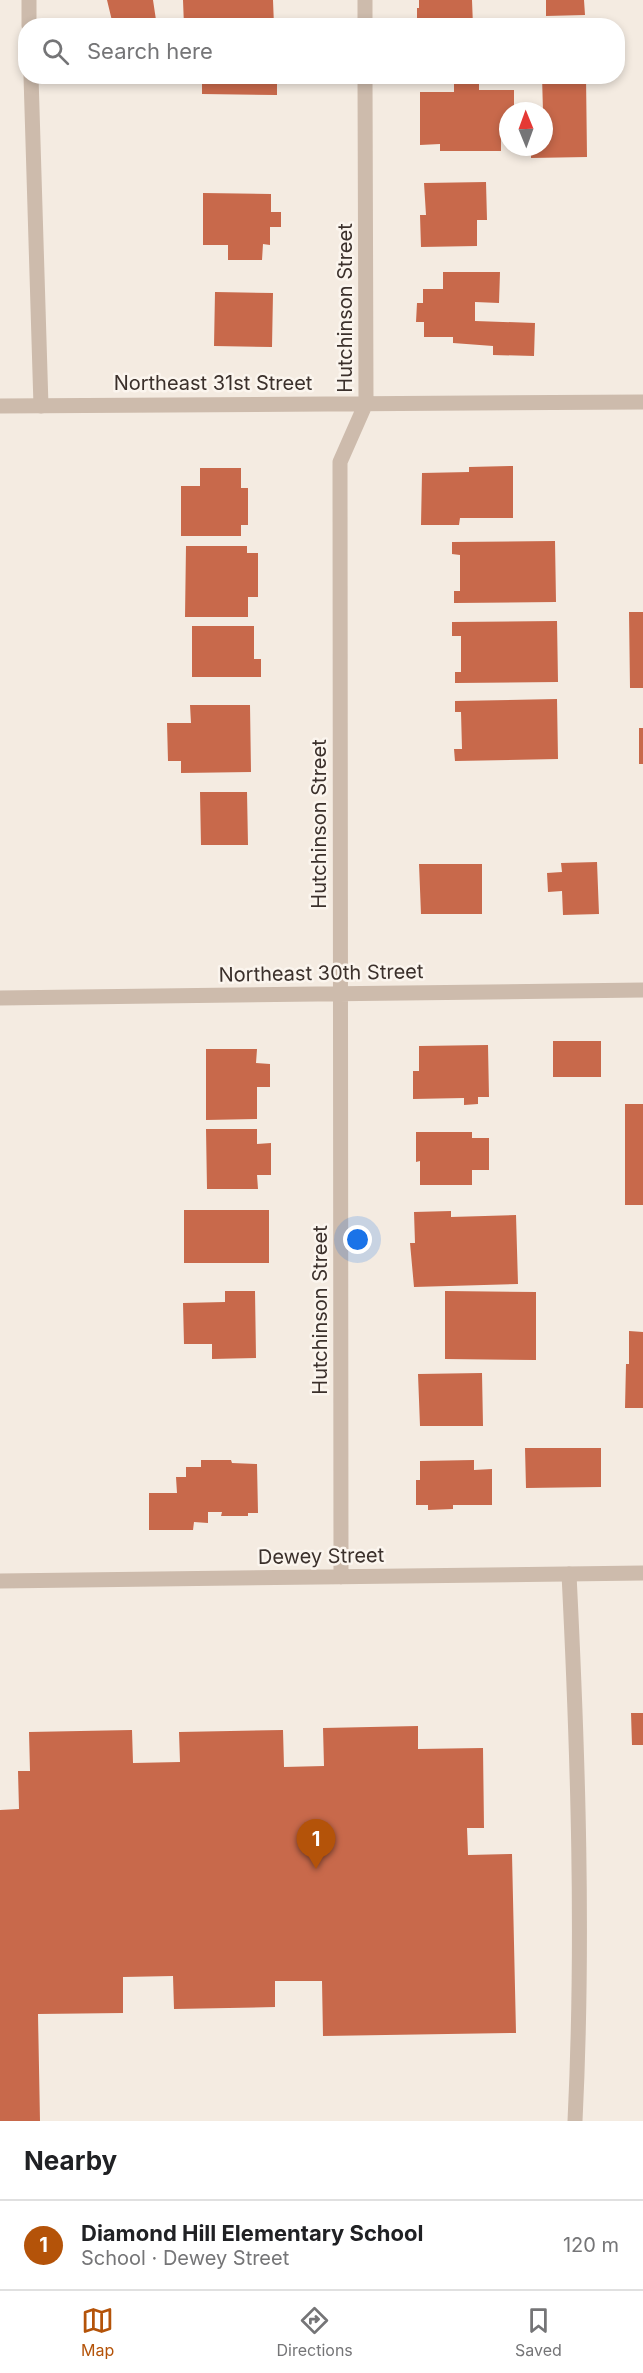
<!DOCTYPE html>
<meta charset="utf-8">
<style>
:root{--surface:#fff;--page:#f6f6f6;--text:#202124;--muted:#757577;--line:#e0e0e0;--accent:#b45309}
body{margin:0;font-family:Inter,sans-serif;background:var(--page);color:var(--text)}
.compass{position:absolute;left:499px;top:102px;width:54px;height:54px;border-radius:50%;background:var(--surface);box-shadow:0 3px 9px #0003;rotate:359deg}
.you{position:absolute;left:358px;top:1240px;width:21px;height:21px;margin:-15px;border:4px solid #fff;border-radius:50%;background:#1a73e8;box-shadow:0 0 0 9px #1a73e833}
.badge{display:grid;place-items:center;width:39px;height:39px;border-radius:50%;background:var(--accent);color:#fff;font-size:20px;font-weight:700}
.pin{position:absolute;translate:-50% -50px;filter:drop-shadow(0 2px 3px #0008)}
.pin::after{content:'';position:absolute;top:32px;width:21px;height:18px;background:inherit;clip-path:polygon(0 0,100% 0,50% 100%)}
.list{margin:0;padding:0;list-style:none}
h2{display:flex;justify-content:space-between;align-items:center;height:78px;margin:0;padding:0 24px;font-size:26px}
h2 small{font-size:20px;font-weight:400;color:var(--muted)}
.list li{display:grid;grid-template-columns:39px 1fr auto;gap:18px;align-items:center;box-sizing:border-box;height:90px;padding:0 24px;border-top:2px solid var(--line)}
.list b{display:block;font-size:22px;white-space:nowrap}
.list p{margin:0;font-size:20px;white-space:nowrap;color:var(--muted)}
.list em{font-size:20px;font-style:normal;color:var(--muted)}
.icon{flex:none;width:33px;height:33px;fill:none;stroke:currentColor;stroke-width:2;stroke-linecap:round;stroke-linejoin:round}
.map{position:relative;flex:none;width:643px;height:2121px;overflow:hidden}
.search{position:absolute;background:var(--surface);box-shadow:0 3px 9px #0003;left:18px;right:18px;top:18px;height:66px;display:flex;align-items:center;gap:15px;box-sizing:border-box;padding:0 21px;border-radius:24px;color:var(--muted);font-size:22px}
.sheet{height:168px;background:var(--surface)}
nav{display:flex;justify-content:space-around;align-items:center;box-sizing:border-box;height:84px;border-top:2px solid var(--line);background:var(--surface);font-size:16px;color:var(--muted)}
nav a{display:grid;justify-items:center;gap:3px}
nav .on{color:var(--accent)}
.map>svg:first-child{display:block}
</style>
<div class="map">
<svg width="643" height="2121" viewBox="0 0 643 2121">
<rect width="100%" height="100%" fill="#f4ebe1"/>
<path fill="#c8694b" d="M107 0H153L156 20 113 25Z
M183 0H273L274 26H184Z
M419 0H472L473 26H417V8H419Z
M546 0H584L585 15 546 16Z
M202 76H277V95L202 94Z
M542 76H586L587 157 531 158V147H544Z
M454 77H479V90H514V111H508V123H501V151H440V144L420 145V92H454Z
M486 182 487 220H477V246L421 247 420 215H426L424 183Z
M203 193 271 194V212H281V227H270V245L263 244 262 260H228V245H203Z
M443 272H500L499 303 475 302V321L535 323 534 356 493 355V346L453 343V337H424V322H416L417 303H423V289H443Z
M215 292 273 293 272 347 214 346Z
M513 466V518H460L459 525H421L422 473 469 472V467Z
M200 468H241V488H248V525H241V536H181V486H200Z
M555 541 556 602 454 603V591H460V555L452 554V542Z
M186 546H247V553H258V597H248V617H185Z
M629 612H643V688H630Z
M557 621 558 682 455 683V672H461V636H452V622Z
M192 626H254V659H261V677H192Z
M557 699 558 759 455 761 454 749H462L461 712H455V701Z
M190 705H250L251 772 181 773V761H168L167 723H191Z
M639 728H643V764H639Z
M200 792H247L248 845H201Z
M597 862 599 914 563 915 562 891 548 892 547 873 562 872 561 863Z
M419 864H482V914H421Z
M553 1041H601V1077H553Z
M488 1045 489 1097H478V1104L464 1105V1098L413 1099V1071H419V1046Z
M206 1049H257L256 1063 270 1064V1087H257V1119L206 1120Z
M625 1104H643V1205H625Z
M206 1129H257V1144L271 1143V1175H257L258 1189H207Z
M416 1132H472V1138H489V1170H472V1185H420V1161L416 1162Z
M184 1210H269V1263H184Z
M451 1211V1217L516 1215 518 1284 414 1287 410 1243H415L414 1212Z
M225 1291H255L256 1358 212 1359V1344H184L183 1303 225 1302Z
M445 1291 536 1292V1360L445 1359Z
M629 1331 643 1332V1408H625L626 1364H629Z
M482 1373 483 1426H420L418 1374Z
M525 1448H601V1487L526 1488Z
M201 1460H231L232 1463 257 1464 258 1513H248V1516H221L222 1512H208V1523L194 1522 193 1530H149V1493H177L176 1477H186V1467H201Z
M474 1460V1470L492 1469V1505H453V1509L428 1510V1505H416V1480H420V1461Z
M631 1713H643V1745H632Z
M418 1726V1749L483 1748 484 1828H467L468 1855 512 1854 516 2033 323 2036 322 1981H275V2007L174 2009 173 1976 123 1977V2013L38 2014 40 2121H0V1810L19 1809 18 1771H30L29 1732 132 1730 133 1763 180 1762 179 1732 283 1730 284 1767 324 1766 323 1728Z"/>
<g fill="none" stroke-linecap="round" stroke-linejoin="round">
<path stroke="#cdbbac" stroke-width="15" d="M29 0V26
M31 76 41 406
M569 1574C578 1756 584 1939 575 2121"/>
<path stroke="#cdbbac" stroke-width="15" d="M365 0V26
M0 406 643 402
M0 998 643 990
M341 1577 340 462 366 403 365 76
M0 1581 643 1573"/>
</g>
<g text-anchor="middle" stroke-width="5" stroke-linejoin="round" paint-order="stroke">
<g font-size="20" fill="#3b302b" stroke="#fbf5ee">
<text transform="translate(345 308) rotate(-90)" y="7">Hutchinson Street</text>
<text x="213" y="390">Northeast 31st Street</text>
<text transform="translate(319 824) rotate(-90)" y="7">Hutchinson Street</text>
<text transform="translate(321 973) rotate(-1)" y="7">Northeast 30th Street</text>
<text transform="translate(320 1310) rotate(-90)" y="7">Hutchinson Street</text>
<text transform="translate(321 1556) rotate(-1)" y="7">Dewey Street</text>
</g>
</g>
</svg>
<svg class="compass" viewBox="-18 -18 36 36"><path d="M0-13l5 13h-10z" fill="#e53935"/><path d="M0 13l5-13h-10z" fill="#757577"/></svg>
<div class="you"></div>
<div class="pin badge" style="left:316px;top:1869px">1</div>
<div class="search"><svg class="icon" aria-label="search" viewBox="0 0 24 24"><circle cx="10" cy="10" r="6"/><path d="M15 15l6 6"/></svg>Search here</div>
</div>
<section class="sheet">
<h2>Nearby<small></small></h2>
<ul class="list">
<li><span class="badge">1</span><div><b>Diamond Hill Elementary School</b><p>School · Dewey Street</p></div><em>120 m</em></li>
</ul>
</section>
<nav>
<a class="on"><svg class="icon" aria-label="map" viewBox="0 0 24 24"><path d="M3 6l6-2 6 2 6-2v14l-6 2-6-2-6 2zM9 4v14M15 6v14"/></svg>Map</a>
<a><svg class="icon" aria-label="directions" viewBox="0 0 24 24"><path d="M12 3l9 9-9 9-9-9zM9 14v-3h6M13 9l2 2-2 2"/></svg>Directions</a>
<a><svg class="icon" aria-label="saved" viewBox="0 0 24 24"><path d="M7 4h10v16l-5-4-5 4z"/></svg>Saved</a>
</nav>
